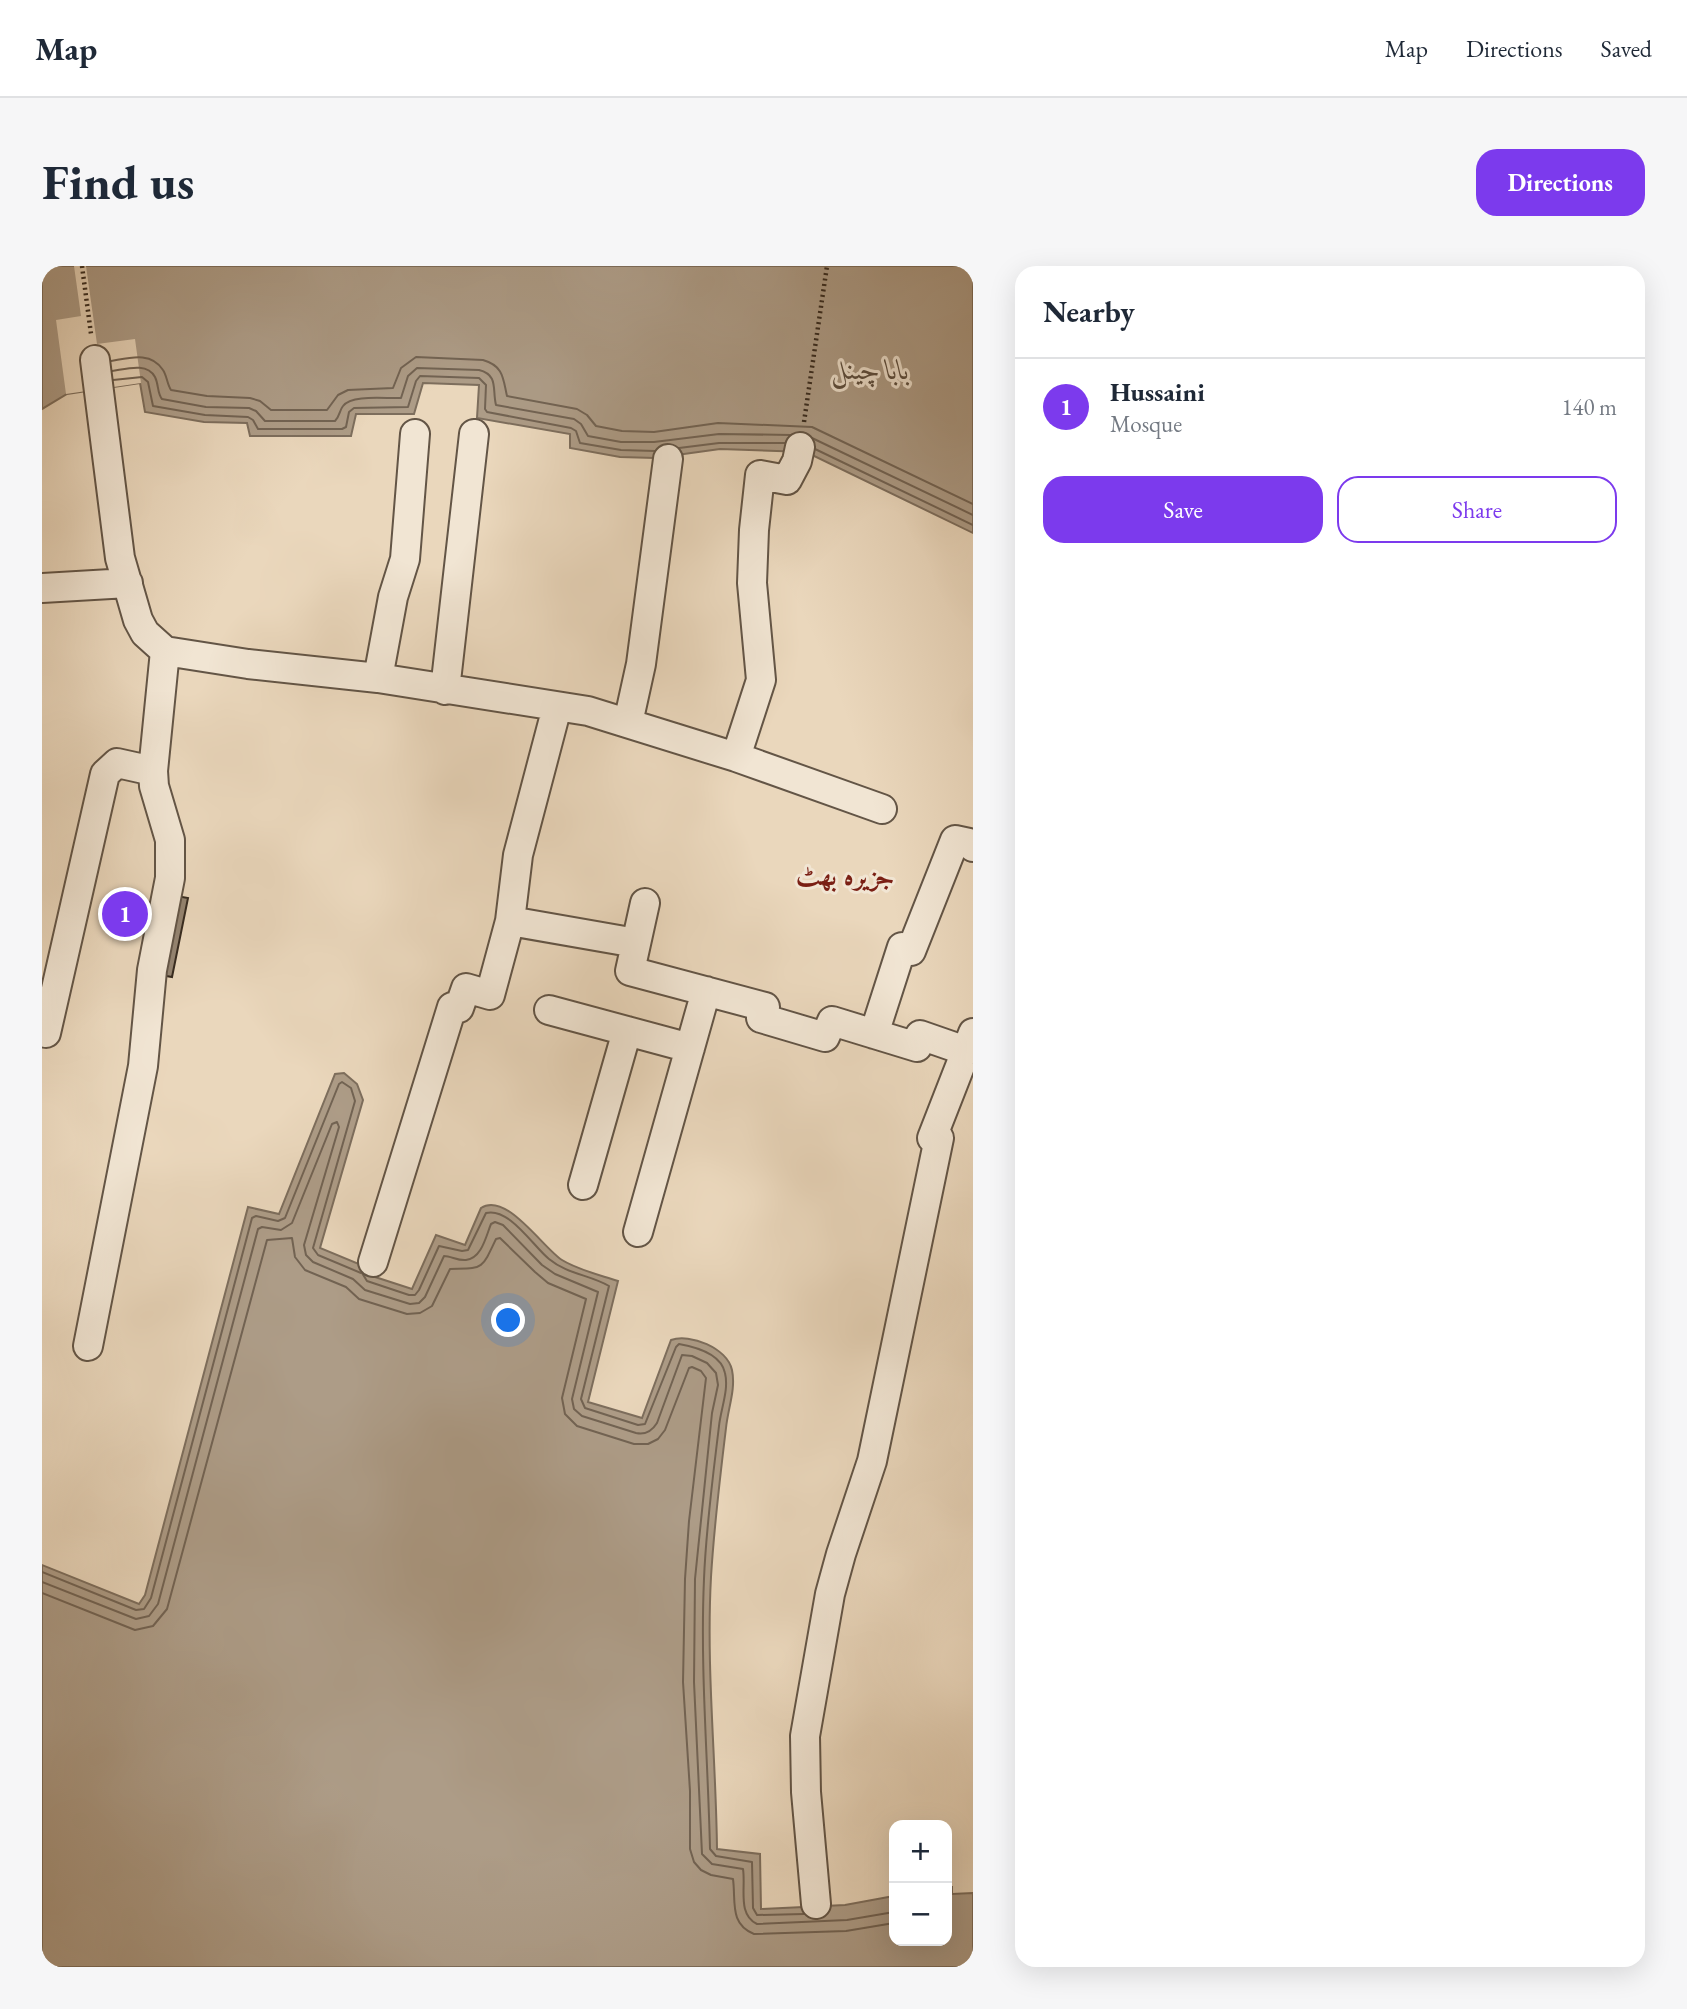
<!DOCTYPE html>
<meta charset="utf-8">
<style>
:root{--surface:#fff;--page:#f6f6f7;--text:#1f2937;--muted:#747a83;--line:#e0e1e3;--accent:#7c3aed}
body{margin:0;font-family:"EB Garamond",Amiri,serif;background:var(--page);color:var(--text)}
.controls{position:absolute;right:21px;bottom:21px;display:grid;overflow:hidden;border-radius:14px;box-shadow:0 7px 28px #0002}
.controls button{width:63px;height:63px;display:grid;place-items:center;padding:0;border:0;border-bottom:2px solid var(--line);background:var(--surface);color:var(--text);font:35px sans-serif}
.you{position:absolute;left:467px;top:1055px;width:24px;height:24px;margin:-18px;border:5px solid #fff;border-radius:50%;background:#1a73e8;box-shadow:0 0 0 10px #1a73e833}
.badge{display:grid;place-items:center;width:46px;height:46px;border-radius:50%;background:var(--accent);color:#fff;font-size:23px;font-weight:700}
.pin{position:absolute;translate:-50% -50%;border:4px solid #fff;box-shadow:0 2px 7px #0006}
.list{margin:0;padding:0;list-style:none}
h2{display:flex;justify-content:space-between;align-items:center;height:91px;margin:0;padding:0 28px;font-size:30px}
h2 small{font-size:23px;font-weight:400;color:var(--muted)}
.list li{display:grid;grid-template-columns:46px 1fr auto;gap:21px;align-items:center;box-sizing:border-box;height:98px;padding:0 28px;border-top:2px solid var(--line)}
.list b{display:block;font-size:26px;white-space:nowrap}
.list p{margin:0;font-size:23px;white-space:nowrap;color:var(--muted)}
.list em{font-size:23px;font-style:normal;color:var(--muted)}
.actions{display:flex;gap:14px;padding:21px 28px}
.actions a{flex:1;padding:16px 0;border:2px solid var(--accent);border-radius:21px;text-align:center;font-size:24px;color:var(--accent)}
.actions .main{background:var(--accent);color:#fff}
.map{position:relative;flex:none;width:931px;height:1701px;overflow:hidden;border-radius:21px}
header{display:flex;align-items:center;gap:42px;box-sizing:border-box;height:98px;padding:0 35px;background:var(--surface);border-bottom:2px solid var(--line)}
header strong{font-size:33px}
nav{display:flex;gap:38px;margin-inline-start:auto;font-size:24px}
.intro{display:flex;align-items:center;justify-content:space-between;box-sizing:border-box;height:168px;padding:0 42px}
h1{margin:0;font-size:49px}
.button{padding:18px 32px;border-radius:21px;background:var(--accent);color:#fff;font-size:24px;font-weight:700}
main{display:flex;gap:42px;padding:0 42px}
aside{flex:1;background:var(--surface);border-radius:21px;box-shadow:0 7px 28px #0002}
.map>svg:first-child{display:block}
</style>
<header>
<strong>Map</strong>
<nav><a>Map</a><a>Directions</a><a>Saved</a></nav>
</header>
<div class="intro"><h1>Find us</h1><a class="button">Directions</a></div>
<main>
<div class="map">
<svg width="931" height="1701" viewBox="0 0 931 1701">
<rect width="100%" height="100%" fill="#ead7bc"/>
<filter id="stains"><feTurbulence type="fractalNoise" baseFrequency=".00286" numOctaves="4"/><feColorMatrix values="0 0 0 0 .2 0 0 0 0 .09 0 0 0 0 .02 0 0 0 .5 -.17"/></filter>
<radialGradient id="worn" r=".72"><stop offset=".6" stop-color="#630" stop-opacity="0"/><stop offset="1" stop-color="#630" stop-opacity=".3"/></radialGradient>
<path fill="#ad9c87" stroke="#7d6e5d" stroke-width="2" d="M0 0H931V267L764 186 678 183 613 192 578 191 528 182V168L435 152 437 119 381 117 372 148H314L309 170H208L205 157 162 156 103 146 98 117 25 128 0 143Z
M302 807 315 818 321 834 278 982 329 1003 327 1009 370 1023 394 969 423 979 439 942C464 925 501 982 520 994 536 1004 558 1009 576 1015L546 1136 600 1152 629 1074C648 1067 685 1082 690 1104 694 1123 686 1142 684 1162 678 1211 672 1261 669 1311 664 1402 674 1492 675 1583L718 1588 719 1643 803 1639 852 1630V1675H905V1621H910V1628L931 1627V1701H0V1299L97 1338 103 1329 206 941 237 948 293 808Z"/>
<path fill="#ead7bc" d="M32 0H44L55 78 93 73 99 117 24 128 14 54 39 50Z"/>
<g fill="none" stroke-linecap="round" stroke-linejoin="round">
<path stroke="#726353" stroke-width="2" d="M69 95C87 92 109 85 121 104 125 110 125 118 129 124L165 130 208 132 218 135 229 144H285L296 129 306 124 351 122 359 102 374 91 441 94C462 100 461 113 465 130L535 143 545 149 554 160 580 165 612 166 676 157 770 161 931 238
M70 105C84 103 105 96 113 111 117 119 115 127 120 133L164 141 207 142 214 145 223 155H293C298 150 297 145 301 140 310 128 345 133 359 132L366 110 375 102 437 104C457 109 450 124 454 139L532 153 539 158 546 170 579 176H612L677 168 749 169
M71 114 100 111 106 116 111 140 163 149 206 151 211 154 216 163H300L304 161 307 146 312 142 366 141 374 115 378 110 437 112 444 119 443 143 445 146 529 162 534 165 538 177 579 184 613 185
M770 172 931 249
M637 182 677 177H743
M773 183 931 259
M320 1007 325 1015 367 1029H373L377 1024 397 980 420 985 426 984 444 947C467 941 491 980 507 993 525 1008 548 1009 567 1020L539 1133 543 1142 596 1159 603 1158 634 1081 637 1078C654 1081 679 1088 683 1107 687 1124 679 1142 677 1160 671 1210 664 1261 662 1313 658 1403 666 1493 668 1583L674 1590 710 1596 711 1642 715 1649 762 1648
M0 1306 94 1344 102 1343 109 1332 210 952 214 950 236 955 243 952 297 818 300 816 309 822 313 835 271 982 276 989 319 1007
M0 1316 94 1353 107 1350 116 1338 216 963 220 961 239 964 250 957 290 858 295 856 297 861 262 979 264 989 271 996 311 1013 323 1024 368 1038 377 1037 383 1031 402 990C409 990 416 995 424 994 440 992 444 970 449 958L453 956 461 959 500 999 513 1008 556 1026 530 1133 532 1143 540 1150 594 1167C603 1169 610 1165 615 1157L640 1089 650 1090 665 1097 674 1107 676 1119 670 1147 653 1313 652 1416 660 1588 670 1598 701 1603C704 1622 695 1648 715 1658L805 1654 852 1646
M0 1327 93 1364 111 1360 125 1343 225 974 250 972 253 991 263 1004 304 1021 317 1033 365 1048 378 1047 390 1040 408 1003C441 1002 439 1005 454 973L458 972 493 1006 506 1017 544 1033 520 1132 523 1148 535 1160 592 1178H606L616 1173 623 1164 647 1102 650 1101 659 1105 664 1112 647 1255 643 1313 641 1416 648 1525V1583L652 1596 659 1604 669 1609 691 1613C694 1635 687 1658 712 1668L804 1665 852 1657"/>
</g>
<path fill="#948471" stroke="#362a1f" stroke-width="2" d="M129 629 146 632 130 711 113 708Z"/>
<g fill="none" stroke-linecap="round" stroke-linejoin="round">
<g stroke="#635546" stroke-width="32">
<path id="street" d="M53 94 78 292 96 354 103 367 123 385 206 398 336 412 546 445 694 491 840 543
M0 322 86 317
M336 412 351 331 363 293 373 168
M403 424 432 168
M586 457 599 398 626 193
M694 491 719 414 710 317 712 264 718 209 745 214 755 195 758 181
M603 637 588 705 723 741 719 752 783 771 790 755 875 781 878 769 924 785
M468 655 594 677
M507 744 648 782
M4 767 63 508 75 497 111 505
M832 768 860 681 869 685 913 574 927 577 931 581
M541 919 585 765
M596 966 664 725
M331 996 410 741 417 742 424 722 448 729 468 655 476 589 515 441
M46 1080 101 800 110 704 128 612V574L112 520 111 505 123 385
M774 1638 764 1526 763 1470 788 1328 799 1288 830 1195 897 872H890L931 767"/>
</g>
<path stroke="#362a1f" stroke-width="4.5" stroke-dasharray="2 3.5" stroke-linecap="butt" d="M40 0 49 68
M762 156 785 0"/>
<use href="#street" stroke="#f1e5d3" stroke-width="28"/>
</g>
<g text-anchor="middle" stroke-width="6" stroke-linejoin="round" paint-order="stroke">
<g font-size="28" font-style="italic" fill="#5a4c3e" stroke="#f1e5d3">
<text x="828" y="113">بابا چینل</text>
</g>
<g font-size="28" font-weight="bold" fill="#7a1f14" stroke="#f1e5d3">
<text x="803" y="619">جزیرہ بھٹ</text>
</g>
</g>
<rect width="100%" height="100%" filter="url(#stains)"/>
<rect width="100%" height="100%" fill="url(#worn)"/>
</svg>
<div class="controls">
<button>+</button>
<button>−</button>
</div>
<div class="you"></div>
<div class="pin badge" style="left:83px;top:648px">1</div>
</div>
<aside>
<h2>Nearby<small></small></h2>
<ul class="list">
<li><span class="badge">1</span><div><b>Hussaini</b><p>Mosque</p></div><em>140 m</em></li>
</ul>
<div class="actions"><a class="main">Save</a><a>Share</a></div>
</aside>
</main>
